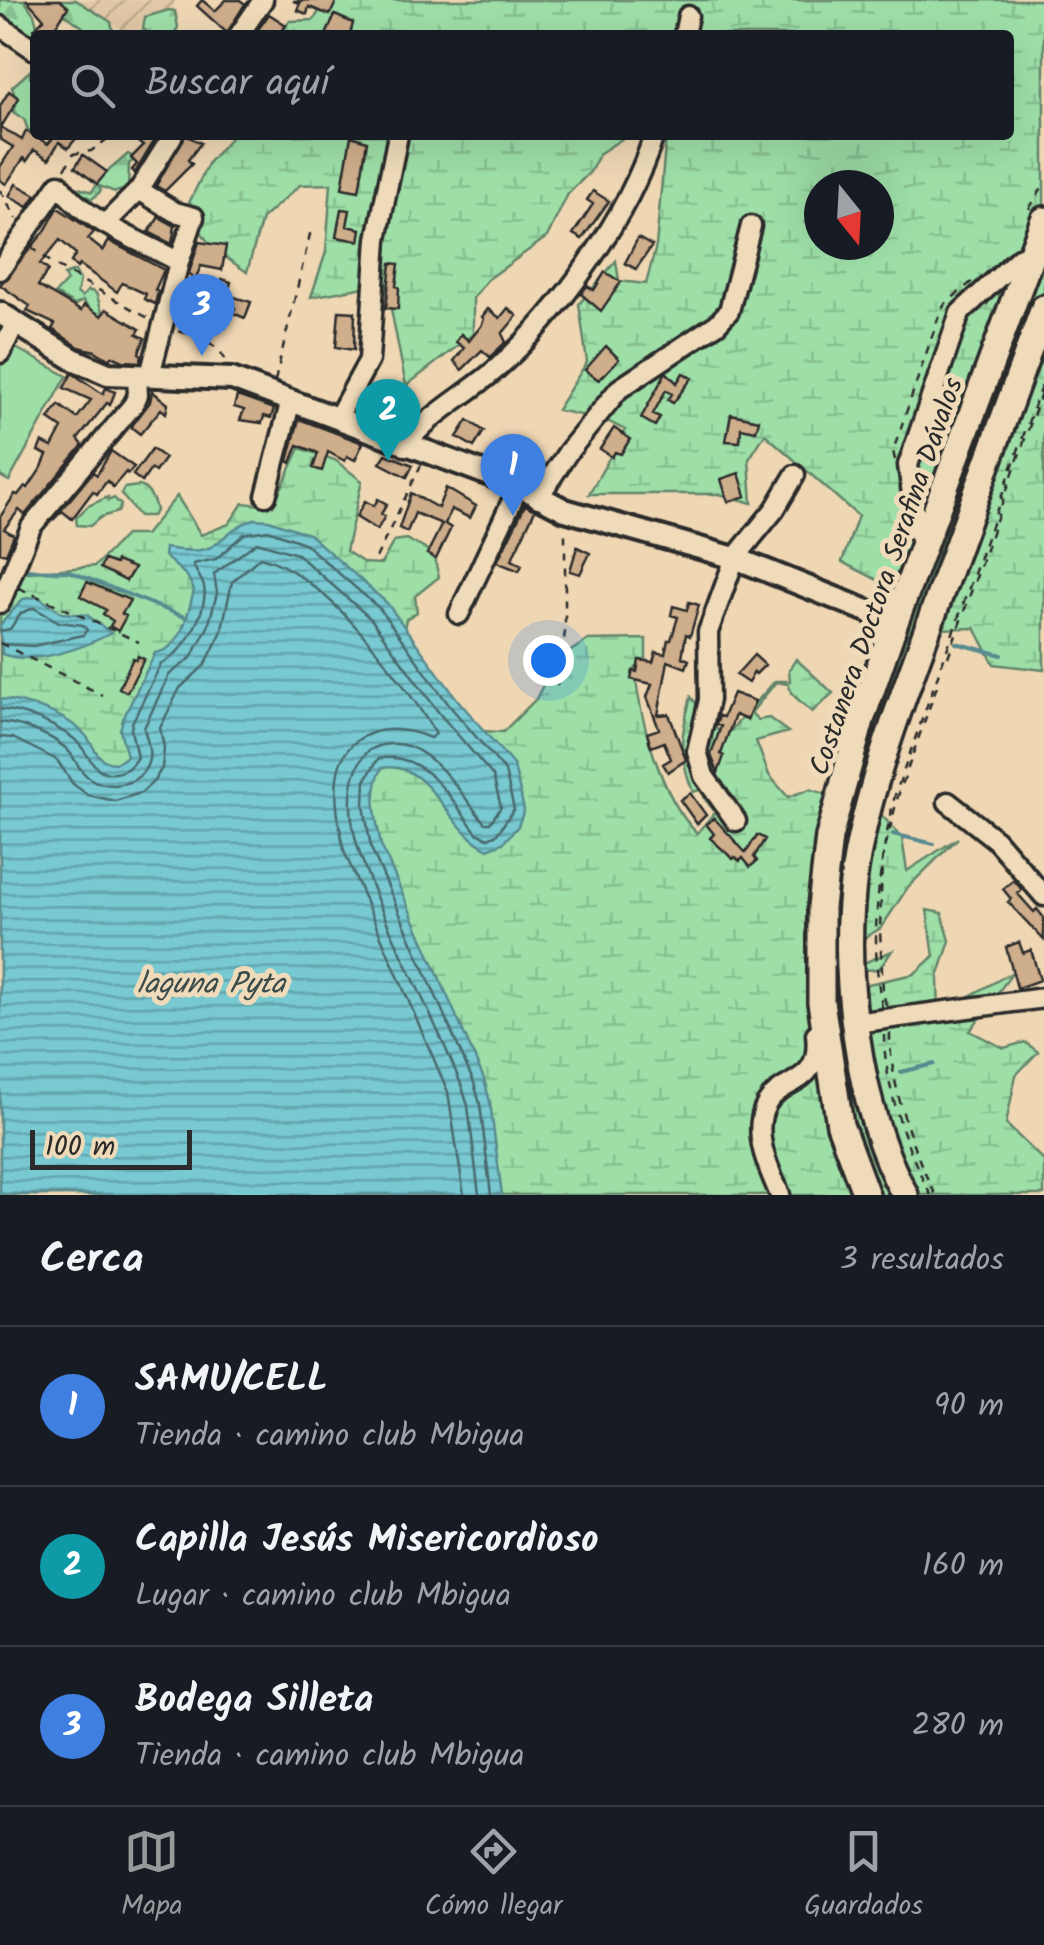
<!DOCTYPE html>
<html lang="es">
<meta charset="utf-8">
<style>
:root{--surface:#171b24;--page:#242831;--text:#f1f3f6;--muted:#9ea1a6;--line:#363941;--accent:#98999b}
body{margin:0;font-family:Kalam,sans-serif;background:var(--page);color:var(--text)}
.compass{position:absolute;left:804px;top:170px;width:90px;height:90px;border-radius:50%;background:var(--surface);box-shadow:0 10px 40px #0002;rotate:162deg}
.scale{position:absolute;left:30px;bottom:25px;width:162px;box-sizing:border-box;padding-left:10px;border:5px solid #2b2b2b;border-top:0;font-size:28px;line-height:35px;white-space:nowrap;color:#2b2b2b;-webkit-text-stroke:8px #efdbb9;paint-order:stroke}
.you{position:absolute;left:548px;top:660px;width:35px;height:35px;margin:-25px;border:8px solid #fff;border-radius:50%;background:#1a73e8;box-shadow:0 0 0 15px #1a73e833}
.badge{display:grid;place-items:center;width:65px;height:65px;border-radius:50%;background:var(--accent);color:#fff;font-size:32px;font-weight:700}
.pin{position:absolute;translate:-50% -82px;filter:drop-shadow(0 2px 5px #0008)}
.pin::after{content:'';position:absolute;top:52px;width:35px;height:30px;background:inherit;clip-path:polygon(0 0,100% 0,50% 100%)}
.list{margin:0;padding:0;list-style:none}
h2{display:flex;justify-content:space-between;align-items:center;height:130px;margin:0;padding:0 40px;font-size:42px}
h2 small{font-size:32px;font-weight:400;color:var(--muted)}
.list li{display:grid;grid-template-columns:65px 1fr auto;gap:30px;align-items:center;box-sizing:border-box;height:160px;padding:0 40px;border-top:2px solid var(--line)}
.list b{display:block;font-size:38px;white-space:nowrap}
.list p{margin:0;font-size:32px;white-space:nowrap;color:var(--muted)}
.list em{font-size:32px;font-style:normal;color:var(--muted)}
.icon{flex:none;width:55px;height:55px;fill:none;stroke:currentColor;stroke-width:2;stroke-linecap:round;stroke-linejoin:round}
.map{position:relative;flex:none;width:1044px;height:1195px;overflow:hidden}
.search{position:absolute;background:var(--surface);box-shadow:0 10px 40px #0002;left:30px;right:30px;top:30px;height:110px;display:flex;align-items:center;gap:25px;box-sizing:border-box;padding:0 35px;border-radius:10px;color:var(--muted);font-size:38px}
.sheet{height:610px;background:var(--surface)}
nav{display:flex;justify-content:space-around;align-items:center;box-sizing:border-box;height:140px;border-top:2px solid var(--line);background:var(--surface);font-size:28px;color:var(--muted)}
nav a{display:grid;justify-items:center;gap:5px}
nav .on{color:var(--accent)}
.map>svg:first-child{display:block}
</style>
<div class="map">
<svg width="1044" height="1195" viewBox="0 0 1044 1195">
<defs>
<pattern id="industrial-furrows" width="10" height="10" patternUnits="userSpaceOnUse" patternTransform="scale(2.5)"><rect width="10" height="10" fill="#e1c8a6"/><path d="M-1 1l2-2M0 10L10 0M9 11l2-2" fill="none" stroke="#c1ac8f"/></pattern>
<pattern id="grass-tufts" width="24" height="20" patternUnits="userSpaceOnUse" patternTransform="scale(2.5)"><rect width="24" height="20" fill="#9edfa8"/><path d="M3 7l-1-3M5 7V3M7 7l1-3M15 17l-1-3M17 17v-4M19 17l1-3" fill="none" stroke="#88c091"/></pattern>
<pattern id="forest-firs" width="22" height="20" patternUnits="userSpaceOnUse" patternTransform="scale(2.5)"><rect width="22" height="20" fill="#9edfa8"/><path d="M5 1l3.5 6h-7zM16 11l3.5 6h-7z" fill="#88c091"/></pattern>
<pattern id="wetland-marsh" width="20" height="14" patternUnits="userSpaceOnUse" patternTransform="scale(2.5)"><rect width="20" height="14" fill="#9edfa8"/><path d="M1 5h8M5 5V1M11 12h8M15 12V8" fill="none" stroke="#88c091"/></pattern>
<pattern id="water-rules" width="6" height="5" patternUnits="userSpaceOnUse" patternTransform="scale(2.5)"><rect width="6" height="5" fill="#78c9d2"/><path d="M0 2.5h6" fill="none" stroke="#63a3ab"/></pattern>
</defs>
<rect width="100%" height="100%" fill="#efd7b4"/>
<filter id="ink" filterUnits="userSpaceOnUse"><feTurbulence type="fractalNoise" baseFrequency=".01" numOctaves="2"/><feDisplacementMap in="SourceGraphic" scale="20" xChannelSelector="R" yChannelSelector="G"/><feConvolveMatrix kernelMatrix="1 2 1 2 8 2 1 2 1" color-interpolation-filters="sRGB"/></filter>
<g filter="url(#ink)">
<path fill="url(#industrial-furrows)" d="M76 0H175L170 35H129Z"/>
<path fill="url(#grass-tufts)" stroke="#64856a" stroke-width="2.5" d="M904 631 909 643 827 957 848 796Z"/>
<path fill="url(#forest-firs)" stroke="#64856a" stroke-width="2.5" d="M0 0H24L34 14 39 33 29 34 12 20H0Z
M58 0H76L111 22 113 32 92 34 62 12Z
M169 10 175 11 178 27 174 35H153L143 29 145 17Z
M31 70 30 77 35 84V133L28 130 24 119 13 112 17 102 12 87Z
M128 154 135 158 129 164 128 189 115 192 99 186 101 191 92 199 78 191 79 188 92 192 99 179Z
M75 271 80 280 77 293 82 297 88 290 96 293 103 314 97 316 83 301 75 305 55 294 67 281 64 275Z
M139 486C149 488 155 502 156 511L152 516H139L121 494 124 488Z
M108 497V501L114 498 121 505 118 512 101 517 90 526 77 525 76 518 88 506Z"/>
<path fill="url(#wetland-marsh)" stroke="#64856a" stroke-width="2.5" fill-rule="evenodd" d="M325 0H1044V670L994 664 975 628 931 629 876 643 893 588 842 562 858 516 765 434 749 459 752 503 719 494H589L625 430 607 421 557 410 587 362 579 304 616 261 619 281 646 284 656 246 666 135H1009V35H280L289 21 314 20ZM819 185H879V245H819Z
M233 135H628L600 153 590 172 568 194 547 237 487 280 473 298V334L406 386 386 283 311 297 326 252 331 184 300 185 262 219 247 272 212 248 186 209 209 162Z
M300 448 335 460 362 481 346 551 364 563 381 564 394 541 406 539 433 553 439 577 415 596 417 612 406 619 403 634 477 731 503 732 536 699 555 661 588 640 646 639V659L635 669C639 718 661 798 697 833L715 812 704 798 713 786 693 792C678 753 680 737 691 697L724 738 775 681H790L789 670 796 659 833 693 812 712 793 695 788 684 776 682 751 713 758 720 769 718 788 732 756 741 769 775 788 797 810 789 878 811 902 838 907 871 958 838 908 887 881 928 852 945 857 966 892 951 879 969 850 971 859 986 914 974 934 956 927 910 942 913 950 941 938 977 939 1022 966 998 1013 972 970 1031 1004 1048 1025 1042 1038 1052 1016 1075 1006 1124 1044 1161V1195H0V585L19 573 95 566 125 535H145L177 496 201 535 229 524 243 503 273 506Z"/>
<path fill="#9edfa8" stroke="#64856a" stroke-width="2.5" d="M5 342 67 376 9 481 0 476V350Z"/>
<path fill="url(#water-rules)" stroke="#598a8f" stroke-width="2.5" d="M254 519 269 520 309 534 387 603 457 699 514 766 524 810 518 826 503 843 488 849C447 831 431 759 382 768 369 793 376 818 381 845L484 1079 490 1102 502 1195H0V699C27 701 68 715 86 736 93 744 96 757 106 761 114 765 120 762 127 756L120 730 123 719 155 653C182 649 188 614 194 590L187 576 164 556 165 548C228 558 208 537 254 519Z
M38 597 62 613 87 615 111 633C84 648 33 666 2 654L0 625 23 599Z"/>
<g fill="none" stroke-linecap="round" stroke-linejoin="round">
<path stroke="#4a6a6e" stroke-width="2.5" d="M0 631 10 629 21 613 34 608 59 622 83 625 87 630 83 635 33 646 0 644
M0 709C26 712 51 723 73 738 89 750 93 780 120 772 129 769 132 765 137 757L131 730 132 723 161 664C182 656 209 611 204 587 202 579 195 571 193 564L216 559 244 534 268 530 304 543 380 609 449 705 505 771 514 809 497 834 488 838 477 833C452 801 425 749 378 759L365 781 364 805 371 848 474 1083 480 1104 491 1195
M0 722C22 724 57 736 71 754 77 763 81 773 91 779 110 791 144 785 149 759 151 748 146 738 144 728L169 675 191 658 208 627 217 593 214 574 257 542 297 554 371 619 439 713 493 776 501 807 490 823H485C457 790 420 721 368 751 344 777 349 822 360 854 387 934 431 1008 462 1087L468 1106 479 1195
M0 737 13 738 57 760 73 784 88 795 115 801 141 793 154 781 162 768 164 748 160 728 180 688 205 665 221 633 232 582 260 557C324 572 402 679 436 734L430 738C392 721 343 729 337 778 334 803 340 827 344 851L448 1092 464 1195"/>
<path stroke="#598a8f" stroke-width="4" d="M19 570 69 571 187 618
M956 643 1002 655
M893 834 934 844
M901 1072 934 1064"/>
</g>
<path fill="#cfae8c" stroke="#2b2b2b" stroke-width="2.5" d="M27 0H60L68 7 58 23 45 35H41L34 29 44 19Z
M202 0 215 11 226 0H240L245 4 227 33 197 6Z
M312 0H337L330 15 309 7 307 14 297 10 300 3 293 1Z
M269 14 286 25 280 35H263L257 31Z
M335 15 353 23 350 35H326Z
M9 91 19 98 1 127 22 140 26 131 48 144 53 138 49 135H79L68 148 59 142 49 159 34 150 27 161 24 158 6 184 0 180V167L13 147 0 139V106Z
M146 135H158L135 173 132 170 137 164 131 158 143 146 139 143Z
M185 135 201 143 188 160 192 164 165 191 156 186Z
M351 136 367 141 359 191 342 188Z
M83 155 107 172 97 184 75 167Z
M16 184 36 195 28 207 9 196Z
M593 191 609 201 582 239 573 234 593 204 587 200Z
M58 208 94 232 88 239 103 251 109 241 164 270 155 290 158 292 155 304 144 299 146 294 122 283 117 292 80 265 77 268 71 262 76 254 60 240 40 264 48 270 38 286 81 311 84 305 102 316 106 309 140 329 137 334 145 338 139 353 142 355 140 362 123 361 112 356 110 360 95 351 79 347 52 329 55 324 27 311 30 306 0 285 45 231Z
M341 209 350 210 347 226 361 229 359 241 336 237Z
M159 217 175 226 172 244 149 232Z
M638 238 652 246 636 269 625 263Z
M199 242 226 246 222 270 201 266 195 281 189 273Z
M391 263 399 264 396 286 399 287 398 309 386 308Z
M605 272 621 282 601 311 581 294 587 286 594 290Z
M222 279 231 282 227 295 251 302 245 318 233 313 235 308 215 299Z
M187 281 194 284 191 290 211 298 203 317 209 320 200 336 180 327 188 311 180 308Z
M508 308 517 316 502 334 506 342 490 357 482 350 462 370 454 361 464 348 456 342 461 334 469 341 481 326 484 319 482 317 488 309 500 318Z
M339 311 355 312 354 350 336 347Z
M606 346 619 359 599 380 585 370Z
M666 372 677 383 683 373 692 378 673 403 668 400 672 394 666 390 653 414 660 417 655 426 641 418Z
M72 373 103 394 106 388 115 392 110 405 107 403 78 439 83 445 25 515 19 510 4 529 14 535 6 554 0 552V517L15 494 18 495 25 486 28 488 42 467 47 455 38 451 42 442 52 447 62 428 49 419 59 405 77 418 91 400 64 388Z
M152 391 168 404 166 413 161 409 140 434 131 427 150 402Z
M237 396 274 409 271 418 264 416 262 423 240 420 244 410 234 407Z
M413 397 419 403 414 410 418 414 404 428 392 424 397 410 402 405 405 408Z
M731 414 759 420 756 431 741 428 740 442 726 441Z
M299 419 363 443 355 460 347 456 345 461 328 452 322 471 313 468 318 453 298 445 291 463 288 461Z
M468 420 484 431 474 447 457 437Z
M614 428 630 439 621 454 615 452 612 457 600 449Z
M152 449 165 458 155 472 151 469 142 482 133 475Z
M111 451 134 467 128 474 126 472 113 487 107 481 97 494 93 491 72 519 62 511 53 520 93 472 97 475Z
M386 454 413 465 407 477 380 463Z
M739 473 746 496 728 502 721 479Z
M446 488 476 506 470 518 451 509 445 524 451 528 436 559 427 554 442 524 415 513 407 532 399 528 411 493 438 508Z
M378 499 387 504 381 514 385 516 377 530 356 517 365 501 374 506Z
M525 505 535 510 514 554 512 560 522 565 519 571 497 562Z
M577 547 590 553 580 574 570 571Z
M104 560 115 564 116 561 134 568 126 581 100 568Z
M87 582 130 600 122 614 126 616 118 631 110 626 113 621 103 614 106 610 80 596Z
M689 602 699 605 690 636 686 634 682 657 689 660 686 668 668 661 658 715 669 714 686 760 668 772 663 764 671 759 664 742 651 747 647 733 659 729 647 697 652 684 631 679 633 671 637 672 639 660 653 662 656 652 665 654 668 640H671L678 617 671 615 673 606 687 610Z
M754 655 765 665 756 674 754 672 748 683 736 675Z
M138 656 144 659 127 692 119 688 133 658 136 660Z
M733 693 755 701 747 720 735 715 721 754 724 756 718 773 711 755 721 726 716 725 719 716 723 717Z
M690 793 706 815 697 824 680 800Z
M714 818 746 853 757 835 765 839 754 857 757 861 750 867 743 858 740 861 735 857 733 859 710 838 714 834 706 824Z
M1014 880 1022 890 1018 894 1034 912 1037 909 1044 918V940L1008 902 1011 899 1003 889Z
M1019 942 1023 953 1031 950 1040 980 1017 988 1006 947Z"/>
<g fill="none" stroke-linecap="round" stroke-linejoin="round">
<g stroke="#2b2b2b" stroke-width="25">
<path id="minor" d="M0 26 35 50
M239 35 263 0
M684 35 688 16
M139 190 175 212 194 217 179 262 150 375
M106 223 139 190 173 135
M0 270 59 184C84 222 141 240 179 262
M0 353 16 323
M338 417 369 360 377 239 398 135
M405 446C430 413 464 397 494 371 558 315 629 216 654 135
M266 496 291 400
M538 498 568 452 619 389 717 324 729 311 751 226
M923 547 917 531 908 465 960 313 1019 258 1032 253
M0 603 31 527 133 405 138 395 137 375
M459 614 519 486
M948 802 996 840 1044 896
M736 821 704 776 697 751 709 700 708 632 735 558 775 509 795 475
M855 1023 1044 998
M780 1195C769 1169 751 1133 766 1105 782 1076 822 1087 816 1034"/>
</g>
<g stroke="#2b2b2b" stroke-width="28">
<path id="major" d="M0 313 73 359 108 374 232 379 519 486 565 510 735 558 895 622"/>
</g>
<g stroke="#2b2b2b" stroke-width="32">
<path id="highway" d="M866 1195 840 1125 821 1002V907L829 837 861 720 895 622 1044 220
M905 1195C857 1108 840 966 855 869 868 787 902 700 930 622 968 517 1006 412 1044 308"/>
</g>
<path stroke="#2b2b2b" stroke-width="2.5" stroke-dasharray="8 8" stroke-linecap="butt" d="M65 169 73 154 91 151 113 135
M0 190 16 219
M1029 209 1044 184
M31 247 56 266 148 318
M179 331C199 338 219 342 227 364
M275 381 311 230
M895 460 893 451 940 313 945 304 974 280
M376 558 421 465
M19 588 139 642
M0 643 102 695
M948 657 1044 385
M557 686 565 632V529
M886 1005 883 991 880 931 882 860 898 796 938 683
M882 1007C869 936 879 864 895 795L1044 378
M890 1033C889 1079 913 1155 936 1195
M884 1035C884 1083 907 1152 931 1195"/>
<use href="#minor" stroke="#efdbb9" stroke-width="18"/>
<use href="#major" stroke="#efdbb9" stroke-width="20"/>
<use href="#highway" stroke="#efdbb9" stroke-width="25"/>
</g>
</g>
<g text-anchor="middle" stroke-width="10" stroke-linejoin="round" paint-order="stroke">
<g font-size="28" fill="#2b2b2b" stroke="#efdbb9">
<text transform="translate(885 576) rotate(-71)" y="10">Costanera Doctora Serafina Dávalos</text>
</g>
<g font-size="30" font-style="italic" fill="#3a4b4c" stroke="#efdbb9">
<text x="211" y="993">laguna Pyta</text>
</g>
</g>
</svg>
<svg class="compass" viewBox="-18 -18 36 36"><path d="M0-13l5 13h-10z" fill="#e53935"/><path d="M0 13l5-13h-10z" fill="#9ea1a6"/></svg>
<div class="scale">100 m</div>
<div class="you"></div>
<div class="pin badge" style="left:513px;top:516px;background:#3f7fe0">1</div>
<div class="pin badge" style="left:388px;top:461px;background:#0f9aa8">2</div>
<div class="pin badge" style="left:202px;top:356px;background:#3f7fe0">3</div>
<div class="search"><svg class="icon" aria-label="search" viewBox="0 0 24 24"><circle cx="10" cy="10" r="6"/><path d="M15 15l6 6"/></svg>Buscar aquí</div>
</div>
<section class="sheet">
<h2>Cerca<small>3 resultados</small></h2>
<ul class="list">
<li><span class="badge" style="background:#3f7fe0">1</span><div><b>SAMU/CELL</b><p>Tienda · camino club Mbigua</p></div><em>90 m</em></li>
<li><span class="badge" style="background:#0f9aa8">2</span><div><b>Capilla Jesús Misericordioso</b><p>Lugar · camino club Mbigua</p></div><em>160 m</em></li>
<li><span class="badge" style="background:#3f7fe0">3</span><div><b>Bodega Silleta</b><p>Tienda · camino club Mbigua</p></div><em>280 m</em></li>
</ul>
</section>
<nav>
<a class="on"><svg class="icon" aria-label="map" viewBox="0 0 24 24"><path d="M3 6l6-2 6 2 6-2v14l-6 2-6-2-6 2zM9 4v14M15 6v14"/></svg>Mapa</a>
<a><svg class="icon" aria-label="directions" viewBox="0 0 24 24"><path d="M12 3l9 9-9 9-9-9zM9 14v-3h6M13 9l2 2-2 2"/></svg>Cómo llegar</a>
<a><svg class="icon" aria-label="saved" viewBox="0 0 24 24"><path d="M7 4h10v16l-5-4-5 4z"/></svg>Guardados</a>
</nav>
